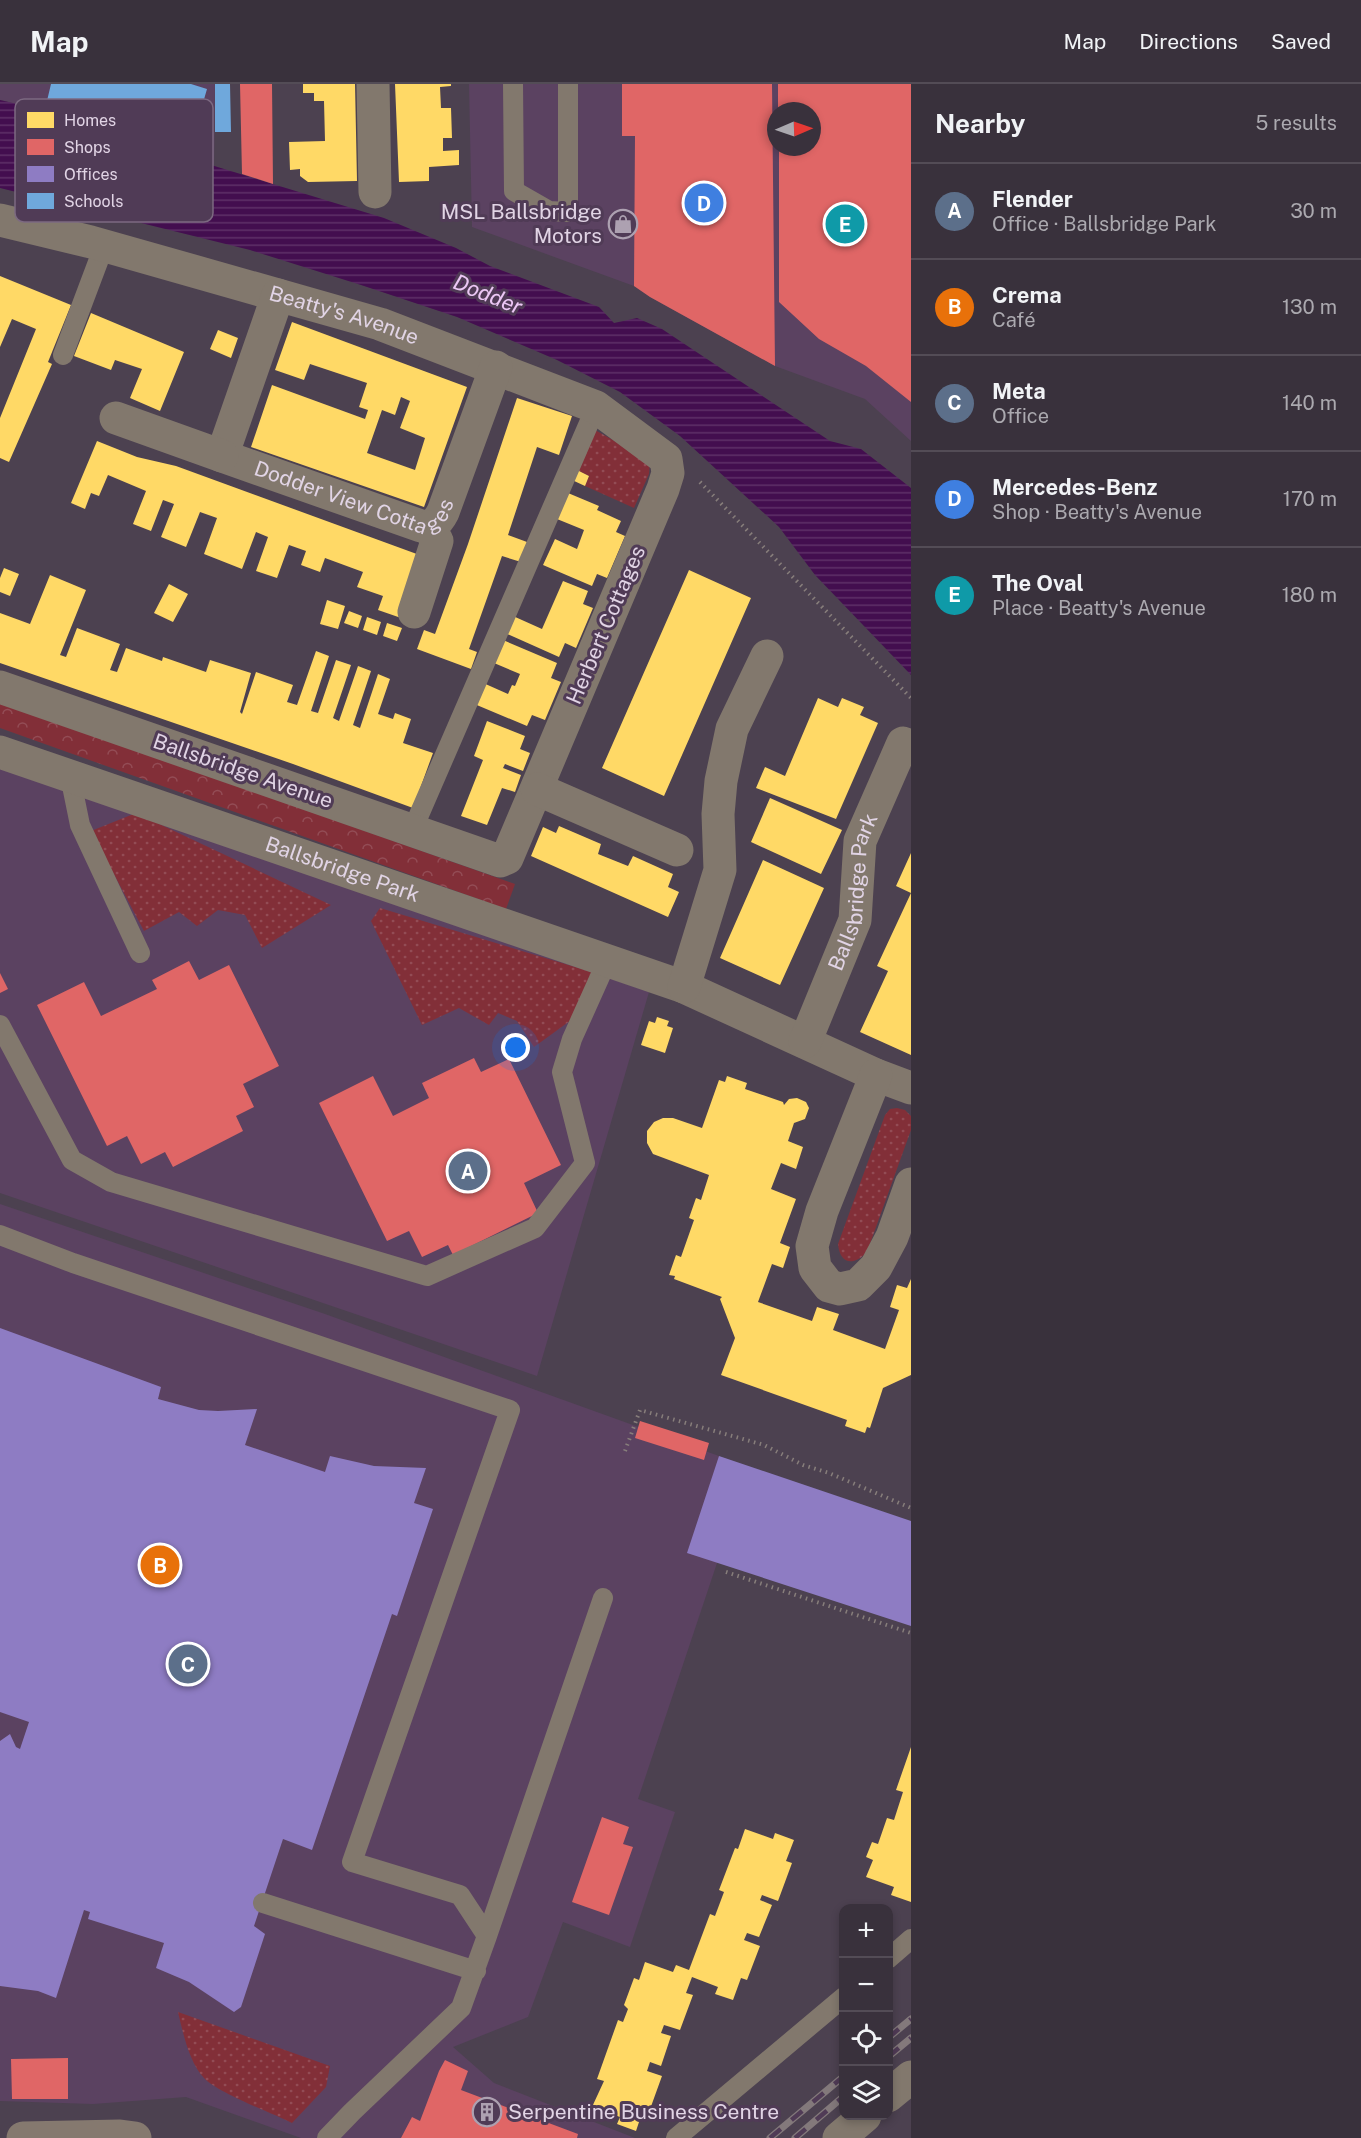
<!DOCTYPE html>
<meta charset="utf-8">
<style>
:root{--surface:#39313c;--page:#443d47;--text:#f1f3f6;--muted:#aba9af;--line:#534c56;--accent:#ada1b1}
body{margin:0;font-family:"Public Sans",sans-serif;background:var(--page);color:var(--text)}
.controls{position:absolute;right:18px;bottom:18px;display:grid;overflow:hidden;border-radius:12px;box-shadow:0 3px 9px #0003}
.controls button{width:54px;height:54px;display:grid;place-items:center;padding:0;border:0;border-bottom:2px solid var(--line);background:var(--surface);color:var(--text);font:30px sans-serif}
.compass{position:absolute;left:767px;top:18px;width:54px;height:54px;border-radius:50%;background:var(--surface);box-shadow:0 3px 9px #0003;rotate:88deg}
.you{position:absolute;left:516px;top:964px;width:21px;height:21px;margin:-15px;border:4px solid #fff;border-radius:50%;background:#1a73e8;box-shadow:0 0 0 9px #1a73e833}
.badge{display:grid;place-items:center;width:39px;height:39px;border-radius:50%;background:var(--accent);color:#fff;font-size:20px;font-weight:700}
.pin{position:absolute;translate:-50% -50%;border:3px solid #fff;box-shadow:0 2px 6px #0006}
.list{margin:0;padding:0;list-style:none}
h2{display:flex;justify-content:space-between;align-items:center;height:78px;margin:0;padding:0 24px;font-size:26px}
h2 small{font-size:20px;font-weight:400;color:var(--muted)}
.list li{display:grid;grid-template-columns:39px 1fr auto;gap:18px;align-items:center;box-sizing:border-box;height:96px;padding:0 24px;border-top:2px solid var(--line)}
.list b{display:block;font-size:22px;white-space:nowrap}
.list p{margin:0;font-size:20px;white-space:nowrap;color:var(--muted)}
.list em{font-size:20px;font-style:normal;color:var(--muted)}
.icon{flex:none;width:33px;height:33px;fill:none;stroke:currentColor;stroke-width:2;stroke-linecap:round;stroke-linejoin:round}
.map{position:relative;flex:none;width:911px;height:2054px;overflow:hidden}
header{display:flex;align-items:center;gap:36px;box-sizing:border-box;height:84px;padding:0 30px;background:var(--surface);border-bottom:2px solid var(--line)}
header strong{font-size:28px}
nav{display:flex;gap:33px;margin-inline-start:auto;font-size:21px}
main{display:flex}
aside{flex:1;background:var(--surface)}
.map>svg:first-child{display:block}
</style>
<header>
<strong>Map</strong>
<nav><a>Map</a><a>Directions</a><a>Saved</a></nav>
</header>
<main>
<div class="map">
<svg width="911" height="2054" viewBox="0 0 911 2054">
<defs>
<pattern id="green-dots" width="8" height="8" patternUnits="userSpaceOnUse" patternTransform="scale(1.5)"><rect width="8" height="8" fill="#822f38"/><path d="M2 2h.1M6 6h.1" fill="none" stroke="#934c55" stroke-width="1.8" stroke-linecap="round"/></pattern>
<pattern id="forest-crowns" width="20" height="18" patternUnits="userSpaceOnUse" patternTransform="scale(1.5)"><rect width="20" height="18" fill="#822f38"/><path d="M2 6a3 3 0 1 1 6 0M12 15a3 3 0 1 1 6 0" fill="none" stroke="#934c55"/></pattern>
<pattern id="water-rules" width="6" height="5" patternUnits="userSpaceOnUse" patternTransform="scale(1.5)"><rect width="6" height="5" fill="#430e4f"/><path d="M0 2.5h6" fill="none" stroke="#5e3068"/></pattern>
</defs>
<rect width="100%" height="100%" fill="#4c4150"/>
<path fill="#5b4261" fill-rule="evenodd" d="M0 0H215L214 82 38 28V25L0 16Z
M469 0H911V357L865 315 775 282 650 213 634 202 472 143ZM776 27H812V63H776Z
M0 681 649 908 537 1292 0 1109Z
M0 1120 325 1230 719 1372 717 1479 638 1715 675 1728 630 1863 563 1838 528 1933 453 1963 494 1999 635 2054H301L186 2013 93 2020 0 2017Z"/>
<path fill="url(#green-dots)" d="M595 346 650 377 649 390 634 424 585 402 589 392 577 386Z
M136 729 331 821 262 864 245 831 218 826 197 842 179 828 144 847 91 747Z
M380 824 595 889 585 926 534 963 517 937 498 929 489 941 459 924 422 941 371 837Z
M897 1024 905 1026 911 1032V1046L867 1168C854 1182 840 1181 838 1160L885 1031 890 1025Z
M178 1928 330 1982 326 2003 292 2039C272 2029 218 2009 204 1994 189 1978 183 1949 178 1928Z"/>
<path fill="url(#forest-crowns)" d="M0 618 515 800 506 825 0 644Z"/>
<path fill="url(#water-rules)" d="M0 16 39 25 38 28 384 134 456 164 490 182 599 223 614 239 637 234 662 245 830 357 861 365 911 404V591L815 491 779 443 680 352 620 308 557 276 457 233 361 201 250 166 0 104Z"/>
<path fill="#ffd966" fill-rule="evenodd" d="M303 0H355L357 97 308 98 300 92V85L290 86 289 58 325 57 324 17H314V9H303Z
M395 0H451V2L440 3 441 24H451L452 54H443V67L459 66V81L429 83V97L399 98Z
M0 192 71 221 48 278 52 280 9 378 0 374V334L36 245 12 235 0 263Z
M91 229 184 268 160 327 130 314 142 285 115 276 111 286 74 272Z
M292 238 467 303 424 423 251 363 272 301 365 335 368 326 359 323 367 299 310 280 304 296 275 286ZM401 313 410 317 400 344 425 354 415 386 367 369 382 326 395 331Z
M218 246 238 254 231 274 210 265Z
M517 314 572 332 559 371 537 363 508 451 527 458 521 478 502 472 469 565 477 568 471 585 417 565 424 546 435 550 468 460Z
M97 357 137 373 176 382 425 473 404 535 378 526 383 512 357 503 363 488 325 474 320 488 301 481 306 467 289 461 277 494 256 487 268 453 256 448 242 485 204 470 217 434 200 428 186 463 161 453 174 420 163 416 151 447 133 440 146 407 108 391 99 412 91 409 85 425 71 419Z
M577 386 589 392 585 402 572 396Z
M568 409 599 422 597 426 621 437 616 448 625 452 607 494 597 490 592 502 543 481 555 455 577 465 584 446 557 435Z
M4 484 19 490 10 512 0 508V494Z
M689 486 751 514 664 712 602 684Z
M50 491 86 506 60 571 66 573 77 544 120 560 110 586 117 588 126 564 162 577 163 573 206 588 210 576 251 589 240 628 242 630 256 588 293 601 287 618 297 621 316 567 329 572 311 627 318 629 336 576 351 581 333 634 339 637 358 582 371 587 353 641 360 644 378 590 390 595 378 630 393 635 395 629 411 635 403 659 433 669 413 724 293 680 0 579V529L30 540Z
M563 497 588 507 583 520 593 524 576 564 565 559 559 573 505 549 513 532 542 545Z
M169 500 188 510 173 538 154 529Z
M327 516 345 522 338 545 320 540Z
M349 527 362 532 358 544 344 539Z
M367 533 381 538 377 551 363 546Z
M387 539 402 544 397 557 383 552Z
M503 556 557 579 551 594 561 598 545 636 532 631 527 642 472 619 481 598 508 610 512 601 515 602 520 590 494 579Z
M818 614 838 623 842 614 864 623 860 631 878 639 836 735 756 704 765 683 785 692Z
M487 637 525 652 520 665 530 669 523 687 505 680 503 684 521 691 515 708 502 704 487 741 461 732 483 676 474 672Z
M770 714 842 746 821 790 751 758Z
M559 742 601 760 598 770 628 782 633 772 673 790 668 803 679 808 668 833 531 772 543 743 556 749Z
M911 769V971L860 948 888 887 877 882 911 809 896 802Z
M763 776 824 804 780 901 720 874Z
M657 933 669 937 667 942 673 944 665 969 641 961 649 937 655 939Z
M727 992 747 999 745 1005 783 1018 784 1021 789 1015 797 1014 806 1018 809 1024 805 1035 794 1039 788 1057 803 1063 796 1085 781 1079 771 1105 796 1115 780 1159 790 1163 783 1184 772 1180 758 1218 812 1237 817 1223 839 1230 833 1246 885 1265 899 1226 890 1223 897 1201 907 1204 911 1195V1291L883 1304 870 1344 867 1343 865 1349 845 1342 847 1336 721 1291 735 1254 720 1215 722 1213 674 1195 675 1192 669 1191 676 1171 681 1173 694 1136 689 1134 696 1114 701 1116 709 1091 653 1070 647 1059V1047L654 1038 663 1034H673L702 1044 719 996 725 998Z
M911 1663V1818L891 1811 894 1803 866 1793 873 1776 866 1773 872 1758 878 1760 887 1734 894 1736 903 1708 896 1706Z
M745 1745 773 1755 775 1749 794 1756 786 1777 792 1779 778 1817 762 1811 760 1816 772 1821 759 1853 747 1849 744 1856 760 1862 747 1896 741 1894 733 1916 715 1910 718 1903 692 1893 686 1909 693 1911 680 1946 664 1941 661 1949 671 1952 661 1982 650 1978 647 1987 662 1992 649 2028 643 2026 636 2047 617 2040 620 2033 592 2023 604 1997 597 1995 618 1936 623 1938 628 1925 624 1921 634 1894 639 1896 645 1878 673 1888 676 1881 689 1886 710 1830 715 1832 724 1808 719 1806 735 1764 738 1765Z"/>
<path fill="#e06666" d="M240 0H272L273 100 242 90Z
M622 0H772L775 282 650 213 634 202 635 52H622Z
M778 0H911V318L866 282 819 255 779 218V63H812V27H778Z
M189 877 199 896 229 881 279 982 243 1000 254 1023 236 1032 243 1047 173 1083 165 1068 141 1080 127 1052 107 1062 37 921 84 898 101 932 157 905 152 896Z
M0 889 8 905 0 909Z
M474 974 481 988 509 975 561 1081 524 1099 538 1129 453 1171 448 1161 422 1173 409 1147 387 1157 319 1019 373 992 393 1032 429 1014 422 999Z
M640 1337 709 1359 704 1376 635 1354Z
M602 1733 629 1743 623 1760 633 1763 609 1831 572 1818Z
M68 1974V2015H12L11 1975Z
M445 1976 468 1987 461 2006 578 2050 577 2054H401L412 2033 420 2037 439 1987Z"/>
<path fill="#8e7cc3" d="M0 1244 161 1303 158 1315 199 1326 218 1327 257 1325 245 1361 325 1388 330 1372 374 1382 426 1384 414 1419 433 1425 397 1532 392 1530 312 1766 283 1755 254 1842 265 1850 241 1923 234 1928 189 1898 156 1884 164 1859 88 1835 90 1828 84 1826 56 1914 38 1907 0 1902V1657L10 1650 16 1663 20 1665 29 1638 0 1628Z
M719 1372 911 1437V1542L687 1469Z"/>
<path fill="#6fa8dc" d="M51 0H191L207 5 192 57 96 27 93 36 46 21Z
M215 0H230L231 48H215Z"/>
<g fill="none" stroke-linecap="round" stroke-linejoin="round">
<path stroke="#877e7b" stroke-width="4" stroke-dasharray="1.5 4.5" stroke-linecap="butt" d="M700 398 911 614
M625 1367 640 1326 764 1361 803 1381 829 1389 911 1424
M726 1488 911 1549"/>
<path stroke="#82786d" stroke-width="20" d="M513 0 514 107 549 127 568 128V0
M63 271 104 162
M70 692 80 741 140 869
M412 747 596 323
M0 941 72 1076 111 1098 427 1192 535 1144 585 1079 562 988 572 955 607 877
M0 1151 73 1179 510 1326 352 1778 460 1811 487 1852 461 1924 352 2028 327 2054
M263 1819 476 1887
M487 1852 603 1514
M888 1875 911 1855
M676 2054 844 1913"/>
<g stroke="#82786d" stroke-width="33">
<path d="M373 0 375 108"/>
<path id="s1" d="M0 136 91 158 380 240 596 323 666 375 668 389 663 405 507 774 500 777 0 603"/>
<path id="s2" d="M278 211 222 372 421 442C432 443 438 438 443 428L496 283"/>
<path d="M116 334 222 372"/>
<path d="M414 528 437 457 429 443"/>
<path id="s3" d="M0 668 684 903 876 991 911 1004"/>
<path d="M537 705 677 766"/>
<path d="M684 903 720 786 718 730 721 697 732 645 767 572"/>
<path id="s4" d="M805 958 855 836 860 757 903 659"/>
<path d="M876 991 822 1127 812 1162 815 1184 829 1202 840 1205 858 1201 876 1183 892 1153 911 1100"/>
<path d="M888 2012 911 1993"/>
<path d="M839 2054 865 2032"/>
</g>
<path stroke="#85796f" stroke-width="33" d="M23 2054 120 2052 135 2054"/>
<g stroke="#83797b" stroke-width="7">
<path id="rail" d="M888 1954 911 1935
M888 1973 911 1954
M770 2054 844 1992
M795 2054 844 2012"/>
</g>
<use href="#rail" stroke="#503b56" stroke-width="4.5" stroke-dasharray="14" stroke-linecap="butt"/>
</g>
<defs>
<g id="shop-ring" transform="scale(1.5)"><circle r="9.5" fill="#503b56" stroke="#ada1b1" stroke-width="1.5"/><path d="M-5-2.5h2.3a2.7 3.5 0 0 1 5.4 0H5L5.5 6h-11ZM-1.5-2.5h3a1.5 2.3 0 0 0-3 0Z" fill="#ada1b1"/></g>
<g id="building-ring" transform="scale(1.5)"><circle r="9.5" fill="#503b56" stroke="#ada1b1" stroke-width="1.5"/><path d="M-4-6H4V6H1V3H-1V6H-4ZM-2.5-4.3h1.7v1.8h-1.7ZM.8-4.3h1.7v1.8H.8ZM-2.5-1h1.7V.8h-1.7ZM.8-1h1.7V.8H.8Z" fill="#ada1b1"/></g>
</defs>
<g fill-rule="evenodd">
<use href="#shop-ring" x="623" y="140"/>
<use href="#building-ring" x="487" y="2028"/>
</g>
<g text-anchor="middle" stroke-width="6" stroke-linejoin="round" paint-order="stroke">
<g font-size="21" fill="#e1d4e5" stroke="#503b56" text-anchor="end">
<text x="602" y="135">MSL Ballsbridge<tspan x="602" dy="24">Motors</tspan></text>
<text x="508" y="2035" text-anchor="start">Serpentine Business Centre</text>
</g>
<g font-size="21" fill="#e1d4e5" stroke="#503b56">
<text dy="7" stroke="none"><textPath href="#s1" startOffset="357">Beatty's Avenue</textPath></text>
<text dy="7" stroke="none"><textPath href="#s2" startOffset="314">Dodder View Cottages</textPath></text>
<text transform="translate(606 541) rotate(-67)" y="7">Herbert Cottages</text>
<text transform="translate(243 687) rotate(19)" y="7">Ballsbridge Avenue</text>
<text dy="7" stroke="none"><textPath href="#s3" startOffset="362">Ballsbridge Park</textPath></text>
<text dy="7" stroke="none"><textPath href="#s4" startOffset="159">Ballsbridge Park</textPath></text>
</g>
<g font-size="22" font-style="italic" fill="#ecc7f5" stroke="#503b56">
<text transform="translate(488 210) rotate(22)" y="8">Dodder</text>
</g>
</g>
<rect x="15" y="15" width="198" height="123" rx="9" fill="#503b56" stroke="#7c6981" stroke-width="1.5"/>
<rect x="27" y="28" width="27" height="16" fill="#ffd966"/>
<rect x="27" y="55" width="27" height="16" fill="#e06666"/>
<rect x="27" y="82" width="27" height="16" fill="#8e7cc3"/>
<rect x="27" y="109" width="27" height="16" fill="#6fa8dc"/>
<g font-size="16" fill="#e1d4e5">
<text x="64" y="42">Homes</text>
<text x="64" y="69">Shops</text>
<text x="64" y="96">Offices</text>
<text x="64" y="123">Schools</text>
</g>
</svg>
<div class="controls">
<button>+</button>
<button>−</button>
<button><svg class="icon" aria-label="locate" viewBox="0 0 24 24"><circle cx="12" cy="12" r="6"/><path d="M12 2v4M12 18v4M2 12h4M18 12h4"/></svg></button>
<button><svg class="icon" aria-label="layers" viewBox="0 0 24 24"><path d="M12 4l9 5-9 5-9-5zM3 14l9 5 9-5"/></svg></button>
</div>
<svg class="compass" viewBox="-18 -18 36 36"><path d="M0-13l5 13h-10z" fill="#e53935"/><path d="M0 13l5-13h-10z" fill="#aba9af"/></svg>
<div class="you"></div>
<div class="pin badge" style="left:468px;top:1087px;background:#5c6f8a">A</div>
<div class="pin badge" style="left:160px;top:1481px;background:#e8710a">B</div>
<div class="pin badge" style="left:188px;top:1580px;background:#5c6f8a">C</div>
<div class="pin badge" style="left:704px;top:119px;background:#3f7fe0">D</div>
<div class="pin badge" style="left:845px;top:140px;background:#0f9aa8">E</div>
</div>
<aside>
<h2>Nearby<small>5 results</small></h2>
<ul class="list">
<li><span class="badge" style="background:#5c6f8a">A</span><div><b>Flender</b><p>Office · Ballsbridge Park</p></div><em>30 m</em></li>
<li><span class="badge" style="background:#e8710a">B</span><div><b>Crema</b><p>Café</p></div><em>130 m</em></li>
<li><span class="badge" style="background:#5c6f8a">C</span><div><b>Meta</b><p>Office</p></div><em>140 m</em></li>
<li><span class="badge" style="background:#3f7fe0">D</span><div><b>Mercedes-Benz</b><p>Shop · Beatty's Avenue</p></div><em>170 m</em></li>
<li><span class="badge" style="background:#0f9aa8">E</span><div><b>The Oval</b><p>Place · Beatty's Avenue</p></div><em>180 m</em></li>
</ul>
</aside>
</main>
